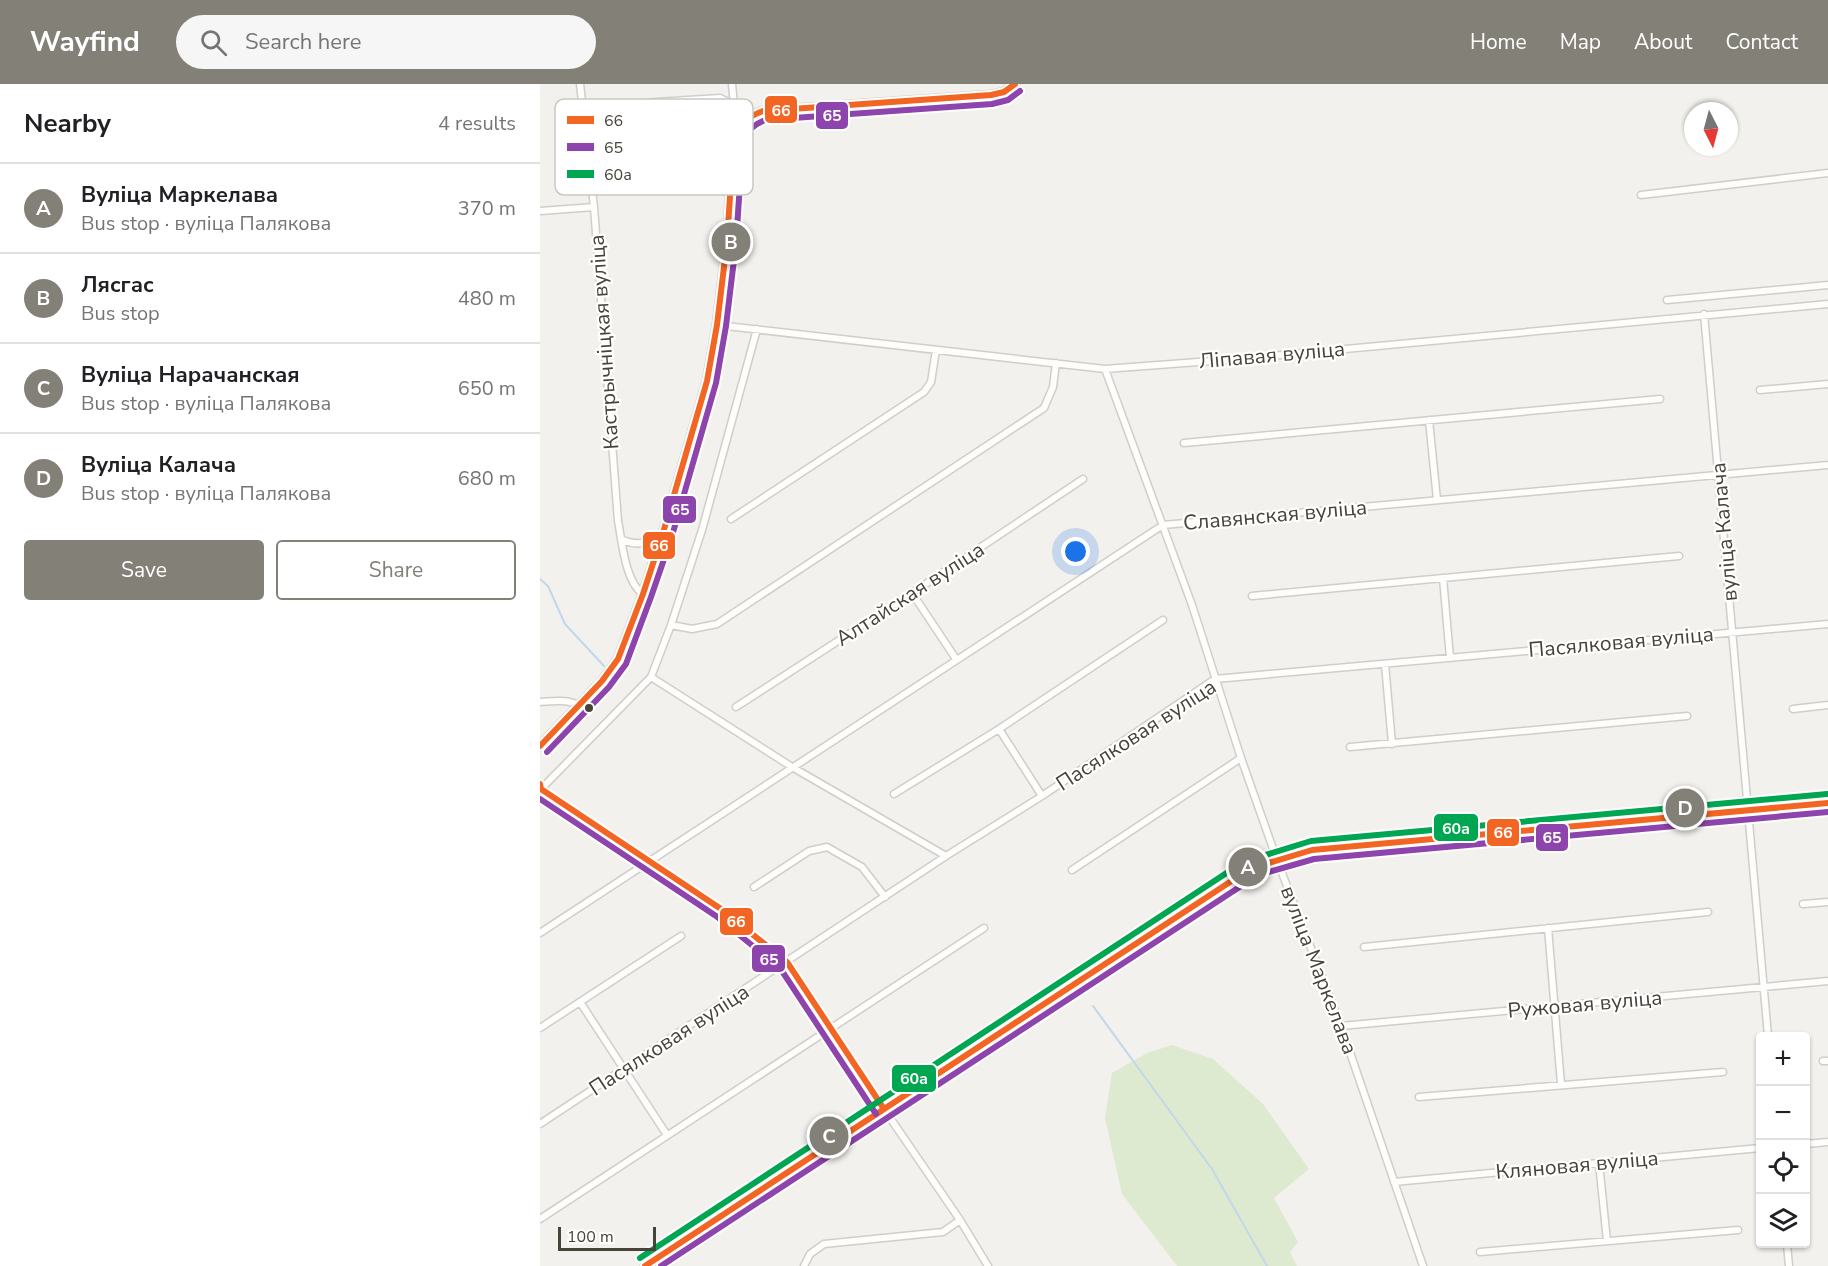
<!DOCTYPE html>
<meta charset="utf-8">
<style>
:root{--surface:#fff;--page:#f6f6f6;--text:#202124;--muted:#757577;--line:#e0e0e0;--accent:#838078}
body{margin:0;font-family:"Nunito Sans",sans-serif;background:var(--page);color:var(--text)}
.controls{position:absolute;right:18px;bottom:18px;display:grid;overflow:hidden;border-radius:6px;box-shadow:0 2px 4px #0004}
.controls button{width:54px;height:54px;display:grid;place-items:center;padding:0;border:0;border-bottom:2px solid var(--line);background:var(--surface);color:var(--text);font:30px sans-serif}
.compass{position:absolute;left:1144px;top:18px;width:54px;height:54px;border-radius:50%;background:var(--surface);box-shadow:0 2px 4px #0004;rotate:174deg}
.scale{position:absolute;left:18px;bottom:15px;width:98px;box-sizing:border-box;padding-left:6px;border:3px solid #474339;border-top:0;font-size:16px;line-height:21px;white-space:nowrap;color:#474339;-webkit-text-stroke:4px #fff;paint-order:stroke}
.you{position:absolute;left:536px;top:468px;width:21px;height:21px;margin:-15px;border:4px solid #fff;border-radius:50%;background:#1a73e8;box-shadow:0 0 0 9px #1a73e833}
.badge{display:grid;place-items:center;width:39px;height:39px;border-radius:50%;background:var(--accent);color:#fff;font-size:20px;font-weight:700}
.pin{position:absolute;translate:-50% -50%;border:3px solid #fff;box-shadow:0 2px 6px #0006}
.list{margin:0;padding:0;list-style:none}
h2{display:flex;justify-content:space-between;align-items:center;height:78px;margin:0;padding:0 24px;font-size:26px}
h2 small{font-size:20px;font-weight:400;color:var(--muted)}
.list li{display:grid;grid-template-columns:39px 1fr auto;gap:18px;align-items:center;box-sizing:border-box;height:90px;padding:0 24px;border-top:2px solid var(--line)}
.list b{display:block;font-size:22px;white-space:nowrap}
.list p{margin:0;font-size:20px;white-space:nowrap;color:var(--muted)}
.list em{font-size:20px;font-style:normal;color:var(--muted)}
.actions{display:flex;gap:12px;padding:18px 24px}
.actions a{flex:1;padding:14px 0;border:2px solid var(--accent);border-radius:6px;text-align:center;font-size:21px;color:var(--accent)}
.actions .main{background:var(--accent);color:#fff}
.icon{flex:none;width:33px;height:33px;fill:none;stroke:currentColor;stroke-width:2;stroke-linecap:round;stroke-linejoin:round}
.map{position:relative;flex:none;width:1288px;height:1182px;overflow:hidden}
header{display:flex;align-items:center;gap:36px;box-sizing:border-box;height:84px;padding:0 30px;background:var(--accent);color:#fff}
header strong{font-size:28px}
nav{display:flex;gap:33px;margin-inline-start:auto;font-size:21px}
.search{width:420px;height:54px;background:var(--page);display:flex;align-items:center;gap:15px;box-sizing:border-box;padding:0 21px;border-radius:33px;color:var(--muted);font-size:22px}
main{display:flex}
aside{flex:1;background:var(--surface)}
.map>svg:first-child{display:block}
</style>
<header>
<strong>Wayfind</strong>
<div class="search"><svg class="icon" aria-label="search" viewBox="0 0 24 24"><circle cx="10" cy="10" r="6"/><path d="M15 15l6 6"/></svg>Search here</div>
<nav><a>Home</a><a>Map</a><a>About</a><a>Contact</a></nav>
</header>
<main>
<aside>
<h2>Nearby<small>4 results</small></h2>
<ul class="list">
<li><span class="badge">A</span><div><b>Вуліца Маркелава</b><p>Bus stop · вуліца Палякова</p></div><em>370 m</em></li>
<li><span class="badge">B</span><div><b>Лясгас</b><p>Bus stop</p></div><em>480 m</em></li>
<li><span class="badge">C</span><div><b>Вуліца Нарачанская</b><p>Bus stop · вуліца Палякова</p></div><em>650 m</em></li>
<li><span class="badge">D</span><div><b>Вуліца Калача</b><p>Bus stop · вуліца Палякова</p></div><em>680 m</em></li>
</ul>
<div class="actions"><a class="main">Save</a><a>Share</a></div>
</aside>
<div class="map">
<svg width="1288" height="1182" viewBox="0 0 1288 1182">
<rect width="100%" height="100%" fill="#f2f1ed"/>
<path fill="#ddead0" d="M632 961 673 975 723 1020 769 1085 734 1114 758 1158 750 1168 757 1182H637L582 1110 565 1034 572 989 607 969Z"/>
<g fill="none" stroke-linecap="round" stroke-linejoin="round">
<path stroke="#c2d7eb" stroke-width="2" d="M0 495 8 502 25 540 64 582
M553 922 672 1085 727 1182"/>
<g stroke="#d0ceca" stroke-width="9">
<path id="street" d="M40 0 54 123 78 437C82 457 85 498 103 510
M192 0 194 21
M43 28 116 18 180 14 194 21 206 35
M1101 111 1288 89
M0 127 54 123
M1127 216 1288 201
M1164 230 1228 952
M177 241 565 285 698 275 1288 220
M565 285 652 521 701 674 737 776 801 942 883 1182
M1220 306 1288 300
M889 336 897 416
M644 359 1120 315
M191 435 384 308 391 298 396 266
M81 455C96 463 110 459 122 450
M903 494 910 574
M372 509 416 575
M712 512 1139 472
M131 541 152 545 177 540 504 324 513 303 516 279
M845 580 852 660
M111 593 252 683 406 772
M0 618C12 617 29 615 40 622
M196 623 372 509 543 395
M1253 625 1288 621
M459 645 502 712
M810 663 1147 632
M0 700 1 705 108 778 181 825 247 878 344 1025 420 1136 448 1182
M0 706 111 593 131 541 162 446 217 245
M354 710 459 645 623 536
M532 786 701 674
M214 803 269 767 287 763 322 783 345 813
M1263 820 1288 818
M1008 844 1021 1000
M0 849 623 441 1288 381
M824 863 1168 828
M40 918 127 1051
M801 942 1288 897
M0 944 141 852
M1283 977H1288
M879 1013 1183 988
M0 1040 406 772 502 712 675 595 1288 540
M1266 1060 1288 1058
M1059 1079 1067 1157
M854 1098 1220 1064
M0 1135 444 844
M1247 1160 1249 1182
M940 1168 1198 1146
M264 1182 270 1170 284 1160 403 1148 420 1136"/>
</g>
<g stroke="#d0cec5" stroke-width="11">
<path id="secondary" d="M0 662 62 597 78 575 103 510 123 449 167 297 177 241 187 158 194 52C201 38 208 32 223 27L451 11 464 8 475 0
M105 1182 693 796 722 781 772 766 1288 719"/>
</g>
<use href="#street" stroke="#fdfdfc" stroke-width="6"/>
<use href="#secondary" stroke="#f6f5f1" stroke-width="8"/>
<g stroke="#fff" stroke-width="10">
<path id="bus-1" d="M0 662 62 597 78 575 103 510 123 449 167 297 177 241 187 158 194 52C201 39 209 32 223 27L451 11 464 8 475 0
M0 700 1 705 181 825 247 878 344 1025
M105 1182 693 796 722 781 772 766 1288 719"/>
</g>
<g stroke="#fff" stroke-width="10">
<path id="bus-2" d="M7 668 69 603 86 580 111 513 132 452 176 299 186 242 196 159 203 55C208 45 215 40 225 36L452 20 468 16 480 7
M0 715 176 832 240 884 336 1030
M121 1182 698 804 725 789 774 775 1288 728"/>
</g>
<g stroke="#fff" stroke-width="10">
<path id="bus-3" d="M100 1174 688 788 719 773 771 757 1287 710"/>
</g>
<use href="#bus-1" stroke="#f26522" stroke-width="6"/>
<use href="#bus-2" stroke="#8e44ad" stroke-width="6"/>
<use href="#bus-3" stroke="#00a651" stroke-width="6"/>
</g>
<circle fill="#474339" stroke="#fff" stroke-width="2" cx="49" cy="624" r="5"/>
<g text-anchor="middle" stroke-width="4.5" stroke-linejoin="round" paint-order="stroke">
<g font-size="21" fill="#474339" stroke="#fff">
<text transform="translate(64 258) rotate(-94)" y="7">Кастрычніцкая вуліца</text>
<text transform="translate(732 271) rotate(-5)" y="7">Ліпавая вуліца</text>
<text transform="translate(735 431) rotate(-5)" y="7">Славянская вуліца</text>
<text transform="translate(1184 448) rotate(-95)" y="7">вуліца Калача</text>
<text transform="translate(370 510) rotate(-33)" y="7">Алтайская вуліца</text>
<text transform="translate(1081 558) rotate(-5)" y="7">Пасялковая вуліца</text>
<text transform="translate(596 651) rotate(-33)" y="7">Пасялковая вуліца</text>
<text transform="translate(779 886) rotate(69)" y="7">вуліца Маркелава</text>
<text transform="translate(1045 920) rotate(-5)" y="7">Ружовая вуліца</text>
<text transform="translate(129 956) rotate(-33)" y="7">Пасялковая вуліца</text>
<text transform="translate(1037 1081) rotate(-5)" y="7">Кляновая вуліца</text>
</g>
</g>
<rect x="15" y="15" width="198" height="96" rx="9" fill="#fff" stroke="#c8c7c4" stroke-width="1.5"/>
<rect x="27" y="32" width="27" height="8" fill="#f26522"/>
<rect x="27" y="59" width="27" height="8" fill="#8e44ad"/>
<rect x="27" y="86" width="27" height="8" fill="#00a651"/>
<g font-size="16" fill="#474339">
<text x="64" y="42">66</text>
<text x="64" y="69">65</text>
<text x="64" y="96">60а</text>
</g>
<g stroke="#fff" stroke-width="2">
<rect x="224" y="11" width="34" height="29" rx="6" fill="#f26522"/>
<rect x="275" y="17" width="34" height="29" rx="6" fill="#8e44ad"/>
<rect x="122" y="411" width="35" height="29" rx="6" fill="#8e44ad"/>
<rect x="102" y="447" width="34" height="29" rx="6" fill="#f26522"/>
<rect x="893" y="729" width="46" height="29" rx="6" fill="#00a651"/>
<rect x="946" y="734" width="34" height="29" rx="6" fill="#f26522"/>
<rect x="995" y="739" width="34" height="29" rx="6" fill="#8e44ad"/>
<rect x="179" y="823" width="35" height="29" rx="6" fill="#f26522"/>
<rect x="211" y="860" width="35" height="29" rx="6" fill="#8e44ad"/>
<rect x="351" y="980" width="46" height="29" rx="6" fill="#00a651"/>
</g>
<g font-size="16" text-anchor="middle" font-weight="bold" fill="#fff">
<text x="241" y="32">66</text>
<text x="292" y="37">65</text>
<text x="140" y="431">65</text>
<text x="119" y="467">66</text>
<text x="916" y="750">60а</text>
<text x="963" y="754">66</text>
<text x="1012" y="759">65</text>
<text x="196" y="843">66</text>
<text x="229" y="881">65</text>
<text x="374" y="1000">60а</text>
</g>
</svg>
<div class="controls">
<button>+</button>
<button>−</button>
<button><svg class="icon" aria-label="locate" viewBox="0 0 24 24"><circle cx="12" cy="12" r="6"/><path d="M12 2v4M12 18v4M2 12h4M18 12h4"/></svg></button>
<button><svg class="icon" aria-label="layers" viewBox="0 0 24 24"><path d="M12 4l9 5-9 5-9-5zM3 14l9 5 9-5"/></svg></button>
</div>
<svg class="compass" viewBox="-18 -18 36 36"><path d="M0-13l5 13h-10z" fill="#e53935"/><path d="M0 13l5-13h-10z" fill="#757577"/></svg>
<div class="scale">100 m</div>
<div class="you"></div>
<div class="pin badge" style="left:708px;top:783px">A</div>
<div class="pin badge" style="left:191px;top:158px">B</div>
<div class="pin badge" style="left:289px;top:1052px">C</div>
<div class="pin badge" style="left:1145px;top:724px">D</div>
</div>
</main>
